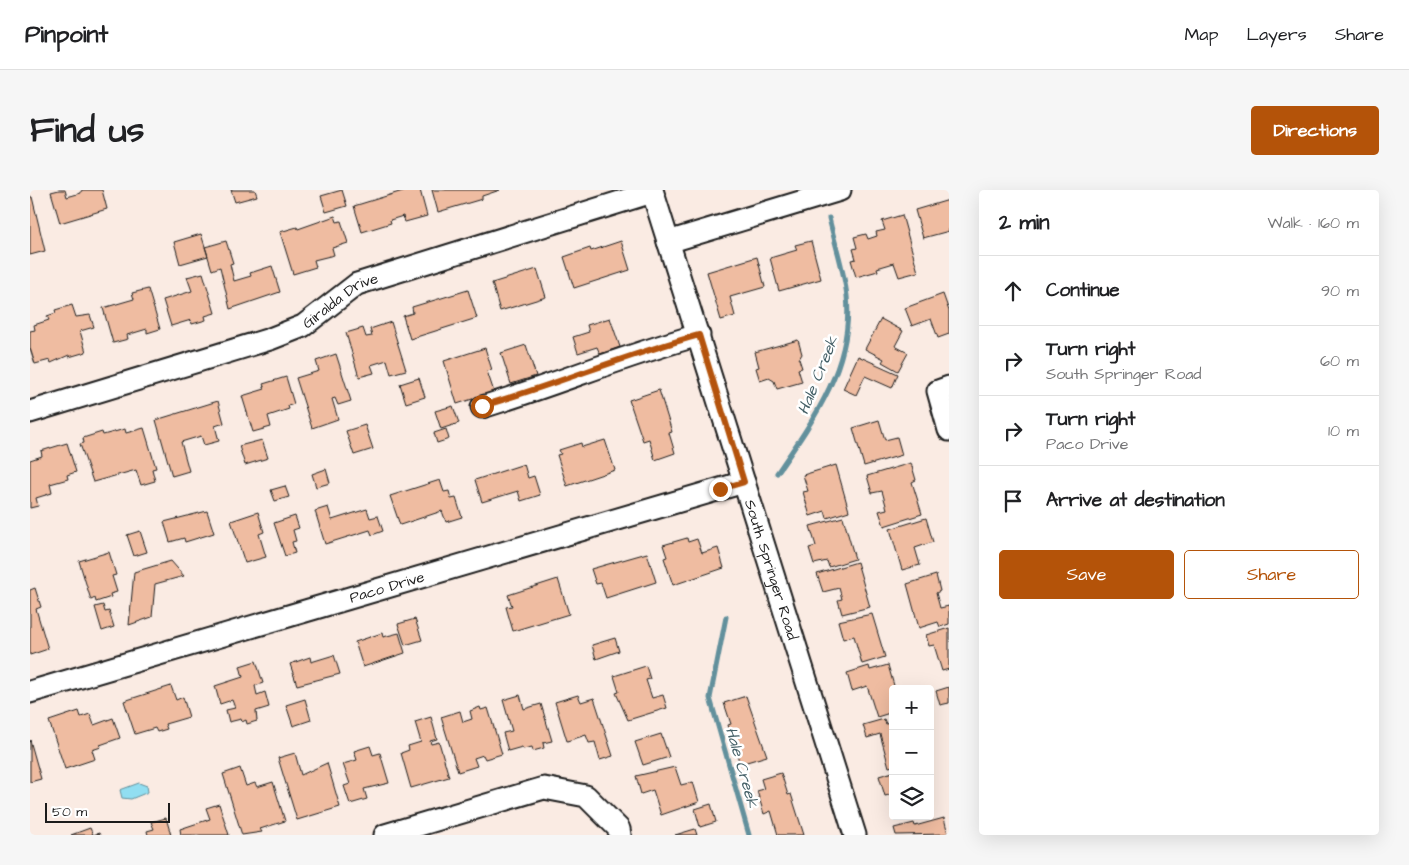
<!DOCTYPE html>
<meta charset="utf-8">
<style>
:root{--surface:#fff;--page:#f6f6f6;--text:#202124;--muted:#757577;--line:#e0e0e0;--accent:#b45309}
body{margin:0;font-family:"Architects Daughter",sans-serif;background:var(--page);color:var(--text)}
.controls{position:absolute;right:15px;bottom:15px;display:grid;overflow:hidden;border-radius:5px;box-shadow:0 5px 20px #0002}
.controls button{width:45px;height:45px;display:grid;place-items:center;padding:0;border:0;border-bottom:1px solid var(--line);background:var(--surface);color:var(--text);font:25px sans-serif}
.scale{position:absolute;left:15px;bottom:12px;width:125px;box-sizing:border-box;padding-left:5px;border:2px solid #1c1c1c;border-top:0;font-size:14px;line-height:18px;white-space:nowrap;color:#1c1c1c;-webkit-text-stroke:4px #fff;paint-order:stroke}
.stop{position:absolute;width:15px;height:15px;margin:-11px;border:4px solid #b45309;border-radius:50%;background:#fff}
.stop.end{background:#b45309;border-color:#fff;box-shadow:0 1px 5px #0008}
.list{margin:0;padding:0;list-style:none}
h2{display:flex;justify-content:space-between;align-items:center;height:65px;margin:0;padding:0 20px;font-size:21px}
h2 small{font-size:16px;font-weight:400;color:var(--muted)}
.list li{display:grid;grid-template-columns:32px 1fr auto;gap:15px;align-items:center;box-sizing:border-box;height:70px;padding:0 20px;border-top:1px solid var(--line)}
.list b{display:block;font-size:19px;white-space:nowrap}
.list p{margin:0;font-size:16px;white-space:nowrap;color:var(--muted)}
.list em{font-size:16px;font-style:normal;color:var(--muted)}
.actions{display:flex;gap:10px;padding:15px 20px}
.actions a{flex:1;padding:11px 0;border:1px solid var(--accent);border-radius:5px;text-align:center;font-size:18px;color:var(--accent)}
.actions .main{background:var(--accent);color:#fff}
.icon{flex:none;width:28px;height:28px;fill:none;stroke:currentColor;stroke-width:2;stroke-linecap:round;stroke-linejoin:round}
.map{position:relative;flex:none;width:919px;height:645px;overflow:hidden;border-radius:5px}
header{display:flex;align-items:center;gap:30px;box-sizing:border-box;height:70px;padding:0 25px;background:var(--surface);border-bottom:1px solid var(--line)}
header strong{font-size:24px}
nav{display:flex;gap:28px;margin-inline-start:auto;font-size:18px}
.intro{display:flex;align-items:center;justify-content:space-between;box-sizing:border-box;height:120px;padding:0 30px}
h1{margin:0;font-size:35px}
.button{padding:12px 22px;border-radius:5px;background:var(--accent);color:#fff;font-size:18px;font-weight:700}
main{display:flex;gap:30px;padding:0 30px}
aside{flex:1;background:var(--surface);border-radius:5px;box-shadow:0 5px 20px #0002}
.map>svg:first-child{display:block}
</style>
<header>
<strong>Pinpoint</strong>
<nav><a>Map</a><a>Layers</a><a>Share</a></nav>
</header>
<div class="intro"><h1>Find us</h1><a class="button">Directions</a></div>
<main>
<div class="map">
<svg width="919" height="645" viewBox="0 0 919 645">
<rect width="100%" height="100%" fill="#faebe3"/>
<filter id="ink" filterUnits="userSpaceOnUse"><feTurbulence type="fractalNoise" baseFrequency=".02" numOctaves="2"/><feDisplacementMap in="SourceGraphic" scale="10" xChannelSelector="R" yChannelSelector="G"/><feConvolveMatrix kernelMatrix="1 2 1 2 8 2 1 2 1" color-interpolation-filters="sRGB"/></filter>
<g filter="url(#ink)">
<path fill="#91def1" stroke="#62909c" d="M109 593 117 596 118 602 101 609 92 608 90 600Z"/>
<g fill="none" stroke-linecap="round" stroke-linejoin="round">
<path stroke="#62909c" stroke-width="5" d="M747 283C783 231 824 174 817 106 814 80 805 54 799 28
M696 427 680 508 719 645"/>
</g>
<path fill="#efbca1" stroke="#1c1c1c" d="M29 0H35L37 7 51 3V1L53 0H72L77 19 30 33 21 2Z
M201 0H225L227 6 205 12Z
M312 0 317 16 296 22 291 6Z
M376 0H390L397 26 375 32 373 26 360 30 361 33 332 42 324 16Z
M402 0H470L452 6V9L408 22Z
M0 7H2L15 61 0 65Z
M919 10V41L893 48 885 20Z
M872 25 888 82 869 87 864 73 847 78 848 81 826 87 821 70 826 69 823 59 827 58 824 47 836 44 838 49 847 46 846 42 855 40 852 31Z
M305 26 307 32 311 31 318 53 302 58 304 65 284 70 286 77 263 84 250 42 267 37 268 39Z
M171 44 178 66 150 74 144 52Z
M196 51 203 73 200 74 204 91 221 86 220 83 242 76 250 102 200 119 190 77 182 80 175 57Z
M591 51 600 80 544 98 534 67 560 58 561 61Z
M781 51 791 89 749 101 740 68 767 60 765 55Z
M727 67 735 97 700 107 705 126 691 130 677 82Z
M507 79 516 107 470 121 462 93Z
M173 83 185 123 175 126 176 130 162 134 161 130 141 136 133 110 162 101 157 87Z
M118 99 130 139 117 143V139L97 145 98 149 83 153 73 118 104 109 102 103Z
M438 100 447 128 380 149 373 126 383 123 382 117Z
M913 104 919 121V144L908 148 901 129 882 136 875 118Z
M42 115 46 127 60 125 64 137 50 141 56 162 39 167V165L21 173 20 170 5 174 0 158V141L5 140 4 135 19 130 17 126 26 123 25 120Z
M580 128 590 157 570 164 567 157 548 163 543 147 559 142 557 135Z
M851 129 873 141 865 156 878 163 868 181 852 172 854 169 835 159Z
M361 132 376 180 361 184 357 170 341 175 344 183 329 187 316 143 333 138 336 147 342 146 340 139Z
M768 150 772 164 769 169 772 178 768 179 772 192 747 199 744 191 739 188 730 191 726 178 729 177 725 162Z
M496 155 506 186 481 194 471 163Z
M455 158 462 180 457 181 464 202 427 214 414 171Z
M306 164 321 211 308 215 305 208 302 209 308 229 282 238 266 188 289 181 286 171Z
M828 166 868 184 862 198 835 186 826 205 813 199Z
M256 187 264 214 258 216 259 219 238 226 241 237 223 242 212 206 235 199 233 194Z
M389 188 395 207 376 213 370 194Z
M629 200 642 242 639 243 645 263 625 270 619 249 613 251 599 210Z
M188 211 194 233 185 236 189 251 174 255 171 246 151 252 159 281 142 286 126 230Z
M423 216 429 233 411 239 405 221Z
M849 230 855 250 867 247 872 265 834 276 823 238Z
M335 235 343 259 324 265 316 241Z
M114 238 126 278 122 279 125 291 111 295 106 280 63 292 50 254 54 253 53 248 72 242 73 245 95 239 96 243Z
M416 239 419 249 407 253 404 243Z
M232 250 238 268 215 275 209 256Z
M575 250 585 280 537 296 527 265 531 264 529 260 551 253 552 257Z
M37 253 46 282 37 285 38 289 20 294 22 303 6 308 8 316 0 318V270L12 266 11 261Z
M881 273 886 290 882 292 892 324 854 336 849 321 857 319 852 301 842 303 837 286Z
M494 274 498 288 504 286 510 305 491 311 488 301 452 312 445 290Z
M806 275 819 321 797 328 795 321 780 326 773 302 778 301 773 285Z
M296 279 300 293 286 297 282 284Z
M410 290 414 302 419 301 421 309 426 308 432 327 416 332 412 321 370 335 360 306Z
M255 296 259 307 245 311 241 300Z
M298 317 302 330 337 319 340 328 348 326 353 341 342 345 340 340 295 354 285 321Z
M177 321 184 343 155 352 154 348 140 352 134 332Z
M228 322 234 342 229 344 236 367 215 373 201 331Z
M265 326 269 338 263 340 266 351 262 352 265 363 255 366 244 333Z
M813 327 825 369 799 377 797 371 784 374 779 358 786 356 780 336Z
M896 328 903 352 885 358 890 375 872 380 860 339Z
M110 341 117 362 104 366 97 345Z
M657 348 658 352 667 349 672 363 688 358 694 378 643 395 634 368 637 367 633 355Z
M79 362 86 385 82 386 87 402 80 404 81 407 66 412 65 408 61 410 49 371Z
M617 363 626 392 576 408 571 393 566 394 561 379Z
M141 371 154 386 125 394 122 427 99 435 104 382Z
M827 372 840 417 812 424 808 410 812 409 809 398 793 402 787 384Z
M906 385 910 401 906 403 910 418 919 416V434L910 437 908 432 889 438 877 394Z
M528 389 539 424 483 441 476 417 482 416 478 405Z
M5 398 11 417 6 419 18 459 0 465V400Z
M73 415 75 422 79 421 84 437 72 441 65 417Z
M842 424 855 467 832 474 824 446 813 449 808 431Z
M385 429 392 450 375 455 368 434Z
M919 438V479L912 481 904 455 899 456 896 445Z
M352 443 353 447 369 443 375 463 333 477 325 452Z
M585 448 589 461 566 469 562 455Z
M304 465 310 484 267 495 260 474 280 467 281 472Z
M226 471 233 493 225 496 227 505 235 502 239 517 226 521 227 531 217 534 216 530 212 532 211 529 199 532 196 520 205 518 202 510 190 514 185 496 213 487 210 476Z
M858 475 865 499 863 522 847 527 837 496 822 501 817 483 839 476 840 480Z
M616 476 620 489 616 490 622 508 633 505 637 518 598 530 586 503 589 502 584 486Z
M141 496 146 510 153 507 159 527 135 534 137 539 127 542 125 538 105 544 94 511Z
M919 497V513L910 515 906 501Z
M490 505 494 519 511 514 522 551 513 553 514 558 503 561 502 557 493 559 492 557 478 561 473 543 482 541 473 510Z
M548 505 551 512 564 508 583 566 570 570 565 552 559 553 556 545 537 551 525 512Z
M716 506 737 566 710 574 698 535 701 534 694 513Z
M275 509 281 530 263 536 256 515Z
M450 517 451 520 458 518 472 564 455 569 453 565 444 568 447 576 428 582 411 527 430 521 433 532 442 529 440 521Z
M49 521 51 527 60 524 64 535 83 528 90 548 70 555 71 557 62 560 65 569 35 579 19 531Z
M401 527 407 549 400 551 401 554 409 552 419 587 381 598 371 563 379 560 378 556 391 552 385 532Z
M854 529 856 534 863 532V576L859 577 850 544 837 548 833 535Z
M631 544 639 567 613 575 605 552Z
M0 550 11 589 0 592Z
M340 556 343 565 350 563 359 593 334 599 337 609 320 614 314 596 320 594 313 574 327 570 324 561Z
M265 563 271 585 297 573 310 617 267 630 248 568Z
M645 577 651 595 663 592 669 612 631 625 623 600 611 604 606 586Z
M210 578 216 596 225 593 227 597 243 592 255 631 230 639 232 642 212 645 193 584Z
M863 582V604L855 606 849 586Z
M751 583 758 605 761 604 774 645H748L741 621 734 624 727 601 734 599 731 589Z
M189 614 199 645H151L150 639 180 629 176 618Z
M681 614 686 632 670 637 665 619Z
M136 628 141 645H118L117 641 124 639 121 632Z
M914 628 918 644 866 645 864 638 884 633 885 636Z
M60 638 63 645 69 643 70 645H41Z
M665 639 667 645H645Z"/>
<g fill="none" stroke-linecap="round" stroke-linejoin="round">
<g stroke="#1c1c1c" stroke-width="25">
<g id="minor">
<path id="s1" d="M622 0 825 645"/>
<path d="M638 52 810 0"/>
<path d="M919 197 908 201 919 240"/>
<path d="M452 217C525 195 595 165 669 145"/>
<path id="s2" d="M0 222 240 149 273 136 327 94 622 2"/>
<path id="s3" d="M0 502 714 292"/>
<path d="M355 645 514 598 556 606 589 639 590 645"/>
</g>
</g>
<use href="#minor" stroke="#fff" stroke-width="21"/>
</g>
</g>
<g fill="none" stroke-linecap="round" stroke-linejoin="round" filter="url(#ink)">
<path stroke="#b45309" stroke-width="6" d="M452 216C525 195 595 165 669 145L714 292 690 299"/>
</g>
<g text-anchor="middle" stroke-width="5" stroke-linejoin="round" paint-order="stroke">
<g font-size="15" fill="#1c1c1c" stroke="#fff">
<text dy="5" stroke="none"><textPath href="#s2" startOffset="332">Giralda Drive</textPath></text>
<text dy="5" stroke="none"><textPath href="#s1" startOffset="398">South Springer Road</textPath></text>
<text dy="5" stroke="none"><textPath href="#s3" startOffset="372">Paco Drive</textPath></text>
</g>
<g font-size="16" font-style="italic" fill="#456067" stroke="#fff">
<text transform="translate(787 185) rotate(-68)" y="6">Hale Creek</text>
<text transform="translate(713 577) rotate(74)" y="6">Hale Creek</text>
</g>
</g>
</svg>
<div class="controls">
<button>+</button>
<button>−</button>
<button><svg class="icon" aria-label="layers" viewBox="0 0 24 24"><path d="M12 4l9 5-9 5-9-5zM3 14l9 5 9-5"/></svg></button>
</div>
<div class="scale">50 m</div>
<div class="stop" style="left:452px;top:216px"></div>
<div class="stop end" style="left:690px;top:299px"></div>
</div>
<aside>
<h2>2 min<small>Walk · 160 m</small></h2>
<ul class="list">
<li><svg class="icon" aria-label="ahead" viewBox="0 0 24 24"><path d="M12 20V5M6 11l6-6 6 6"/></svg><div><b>Continue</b></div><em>90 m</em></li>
<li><svg class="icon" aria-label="right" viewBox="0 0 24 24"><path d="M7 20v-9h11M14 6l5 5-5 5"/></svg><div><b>Turn right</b><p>South Springer Road</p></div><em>60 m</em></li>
<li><svg class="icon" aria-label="right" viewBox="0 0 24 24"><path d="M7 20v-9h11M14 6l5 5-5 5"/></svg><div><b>Turn right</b><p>Paco Drive</p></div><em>10 m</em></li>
<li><svg class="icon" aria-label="arrive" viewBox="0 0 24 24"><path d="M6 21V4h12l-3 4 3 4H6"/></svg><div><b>Arrive at destination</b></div></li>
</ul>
<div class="actions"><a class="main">Save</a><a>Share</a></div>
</aside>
</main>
